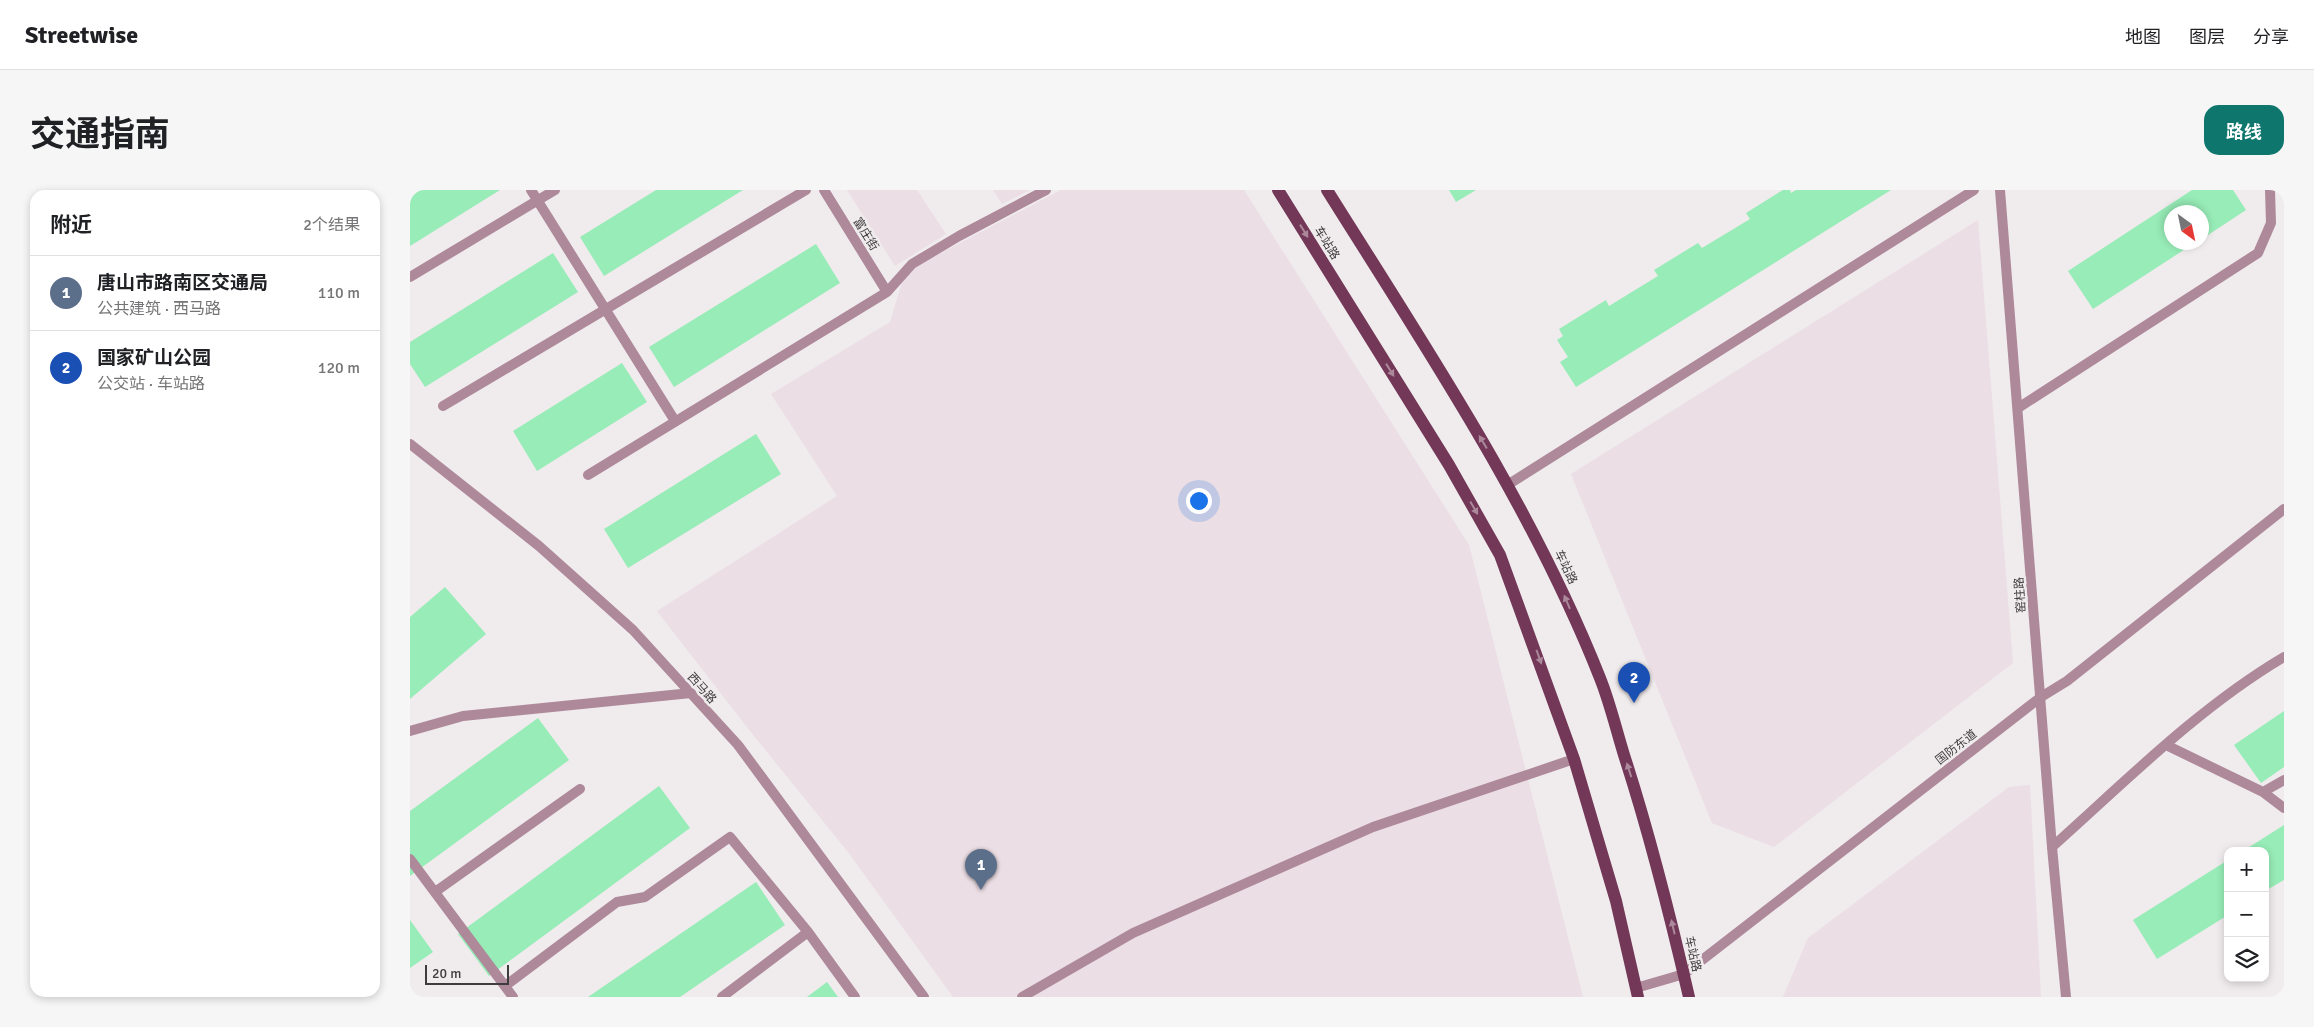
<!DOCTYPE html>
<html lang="zh">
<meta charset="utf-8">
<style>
:root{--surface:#fff;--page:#f6f6f6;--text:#202124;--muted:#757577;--line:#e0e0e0;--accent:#0f766e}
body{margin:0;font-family:Signika,"Noto Sans SC",sans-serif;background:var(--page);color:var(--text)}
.controls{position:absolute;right:15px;bottom:15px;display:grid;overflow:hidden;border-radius:10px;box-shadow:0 2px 8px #0003}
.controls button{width:45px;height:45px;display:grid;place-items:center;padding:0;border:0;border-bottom:1px solid var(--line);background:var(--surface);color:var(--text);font:25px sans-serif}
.compass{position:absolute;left:1754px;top:15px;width:45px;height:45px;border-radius:50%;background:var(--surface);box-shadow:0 2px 8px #0003;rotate:147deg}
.scale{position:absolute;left:15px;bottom:12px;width:84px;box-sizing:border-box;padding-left:5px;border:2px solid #3e3c3d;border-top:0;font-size:14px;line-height:18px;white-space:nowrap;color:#3e3c3d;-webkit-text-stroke:4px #f0ebed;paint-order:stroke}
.you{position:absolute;left:788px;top:310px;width:18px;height:18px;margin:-12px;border:4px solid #fff;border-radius:50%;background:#1a73e8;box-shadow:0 0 0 8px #1a73e833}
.badge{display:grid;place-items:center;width:32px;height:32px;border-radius:50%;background:var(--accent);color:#fff;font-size:16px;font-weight:700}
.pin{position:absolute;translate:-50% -41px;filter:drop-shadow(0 1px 2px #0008)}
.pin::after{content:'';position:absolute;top:26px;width:18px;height:15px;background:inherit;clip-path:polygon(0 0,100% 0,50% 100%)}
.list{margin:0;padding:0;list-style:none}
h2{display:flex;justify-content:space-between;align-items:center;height:65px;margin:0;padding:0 20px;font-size:21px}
h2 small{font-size:16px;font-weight:400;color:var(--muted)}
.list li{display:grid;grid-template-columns:32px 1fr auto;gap:15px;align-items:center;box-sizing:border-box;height:75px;padding:0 20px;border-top:1px solid var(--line)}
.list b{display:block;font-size:19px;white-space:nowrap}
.list p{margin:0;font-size:16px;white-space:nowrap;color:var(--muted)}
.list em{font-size:16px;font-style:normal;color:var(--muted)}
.icon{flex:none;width:28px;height:28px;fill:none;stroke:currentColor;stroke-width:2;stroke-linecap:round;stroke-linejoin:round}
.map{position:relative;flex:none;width:1874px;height:807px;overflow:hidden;border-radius:15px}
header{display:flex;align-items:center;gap:30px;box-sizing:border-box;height:70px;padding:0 25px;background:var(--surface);border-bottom:1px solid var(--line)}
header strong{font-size:24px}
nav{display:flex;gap:28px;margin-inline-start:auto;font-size:18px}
.intro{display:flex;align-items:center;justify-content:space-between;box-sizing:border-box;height:120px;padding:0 30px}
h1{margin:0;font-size:35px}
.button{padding:12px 22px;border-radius:15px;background:var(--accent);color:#fff;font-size:18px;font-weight:700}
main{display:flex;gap:30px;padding:0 30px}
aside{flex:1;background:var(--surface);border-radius:15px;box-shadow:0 2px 8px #0003}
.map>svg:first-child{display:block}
</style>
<header>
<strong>Streetwise</strong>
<nav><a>地图</a><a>图层</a><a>分享</a></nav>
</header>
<div class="intro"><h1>交通指南</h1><a class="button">路线</a></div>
<main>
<aside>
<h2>附近<small>2个结果</small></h2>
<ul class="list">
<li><span class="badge" style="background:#5c6f8a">1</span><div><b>唐山市路南区交通局</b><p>公共建筑 · 西马路</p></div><em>110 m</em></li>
<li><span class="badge" style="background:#1a4fb4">2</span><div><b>国家矿山公园</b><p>公交站 · 车站路</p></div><em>120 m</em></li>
</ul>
</aside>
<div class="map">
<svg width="1874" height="807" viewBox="0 0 1874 807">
<rect width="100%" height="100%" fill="#f0ebed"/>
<path fill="#ebdee4" d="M437 0H507L536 44 485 76Z
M583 0H620L592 14Z
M651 0H834L1059 355 1173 807H543L438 662 340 541 247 421 427 306 361 204 480 132 493 89 504 77Z
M1568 30 1603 473 1364 657 1302 633 1161 284Z
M1620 595 1631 807H1373L1398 748 1599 597Z"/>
<path fill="#97ecb7" d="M3 0H90L0 56V2Z
M246 0H333L194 86 170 47Z
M1039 0H1066L1046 12Z
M1373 0H1380L1381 3 1386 0H1481L1166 197 1150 172 1158 167 1147 150 1153 146 1149 139 1196 110 1199 116 1248 86 1244 80 1288 53 1292 58 1340 29 1336 23Z
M1782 0H1823L1836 20 1792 49V22H1762V52H1786L1683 119 1658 81Z
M406 54 430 93 264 197 239 157Z
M143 63 168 102 15 197 0 174V152Z
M212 173 237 212 127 281 103 241Z
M346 244 371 284 218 378 194 339Z
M35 397 76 444 0 509V427Z
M1874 521V577L1851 593 1824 555Z
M128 528 159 570 0 686V621Z
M249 596 280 638 79 786 48 744Z
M1874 635V690L1855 701V661H1833Z
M1818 670V725L1747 769 1723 730Z
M346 692 375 735 270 807H178Z
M0 730 23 762 0 778Z
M417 792 428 807H397Z"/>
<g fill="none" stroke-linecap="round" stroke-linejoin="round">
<path stroke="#ae899a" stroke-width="10" d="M1608 218 1848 63 1861 33 1860 0
M0 541 53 526 281 503
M1756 555 1853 602 1874 618
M1853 602 1874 590
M1642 657C1716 591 1788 518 1874 467
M0 669 103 807
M25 702 170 599
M95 796 207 712 235 707 320 647 398 742 445 807
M312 807 398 742
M612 807 723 743 963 637 1164 569"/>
<path stroke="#ae899a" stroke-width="10" d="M121 0 265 231
M414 0 477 102
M1590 0 1642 657 1656 807
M0 87 145 0
M33 216 396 0
M178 285 477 102 502 74 549 46 636 0
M1099 294 1564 0"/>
<path stroke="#ae899a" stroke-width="10" d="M0 254 129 356 223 440 328 555 514 807
M1226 798 1274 784 1631 507 1657 491 1874 319"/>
<path stroke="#733757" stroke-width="12" d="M868 0 1039 275 1090 365 1164 569 1206 711 1228 807
M917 0C1016 158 1121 314 1190 488 1200 513 1206 539 1214 565 1240 645 1260 725 1279 807"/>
</g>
<defs><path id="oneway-solid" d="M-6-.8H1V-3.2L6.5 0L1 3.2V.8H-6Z" transform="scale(1.25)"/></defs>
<g fill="#ab889a">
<use href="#oneway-solid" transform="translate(894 41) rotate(58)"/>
<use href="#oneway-solid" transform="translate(980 180) rotate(58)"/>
<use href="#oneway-solid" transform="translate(1073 252) rotate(-121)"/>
<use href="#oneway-solid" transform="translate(1064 318) rotate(60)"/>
<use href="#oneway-solid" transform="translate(1157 412) rotate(-113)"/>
<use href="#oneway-solid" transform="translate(1129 467) rotate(70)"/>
<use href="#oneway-solid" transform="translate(1219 580) rotate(-108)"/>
<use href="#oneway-solid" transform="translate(1263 737) rotate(-103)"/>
</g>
<g text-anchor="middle" stroke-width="5" stroke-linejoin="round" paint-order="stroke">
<g font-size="12" fill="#3e3c3d" stroke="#f0ebed">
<text transform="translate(456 44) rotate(58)" y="4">富庄街</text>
<text transform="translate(917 53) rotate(58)" y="4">车站路</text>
<text transform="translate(1156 377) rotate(64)" y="4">车站路</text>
<text transform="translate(1610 405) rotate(-94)" y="4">窑柱路</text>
<text transform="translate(292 498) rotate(48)" y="4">西马路</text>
<text transform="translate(1546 557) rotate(-38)" y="4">国防东道</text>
<text transform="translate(1283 764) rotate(77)" y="4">车站路</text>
</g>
</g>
</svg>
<div class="controls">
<button>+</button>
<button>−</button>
<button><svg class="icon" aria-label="layers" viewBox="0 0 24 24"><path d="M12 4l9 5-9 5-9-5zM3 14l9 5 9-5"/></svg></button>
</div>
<svg class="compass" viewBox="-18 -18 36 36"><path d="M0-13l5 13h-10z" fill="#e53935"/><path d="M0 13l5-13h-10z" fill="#757577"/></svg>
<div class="scale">20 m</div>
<div class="you"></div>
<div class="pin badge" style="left:571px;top:700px;background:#5c6f8a">1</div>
<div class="pin badge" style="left:1224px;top:513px;background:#1a4fb4">2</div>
</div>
</main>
